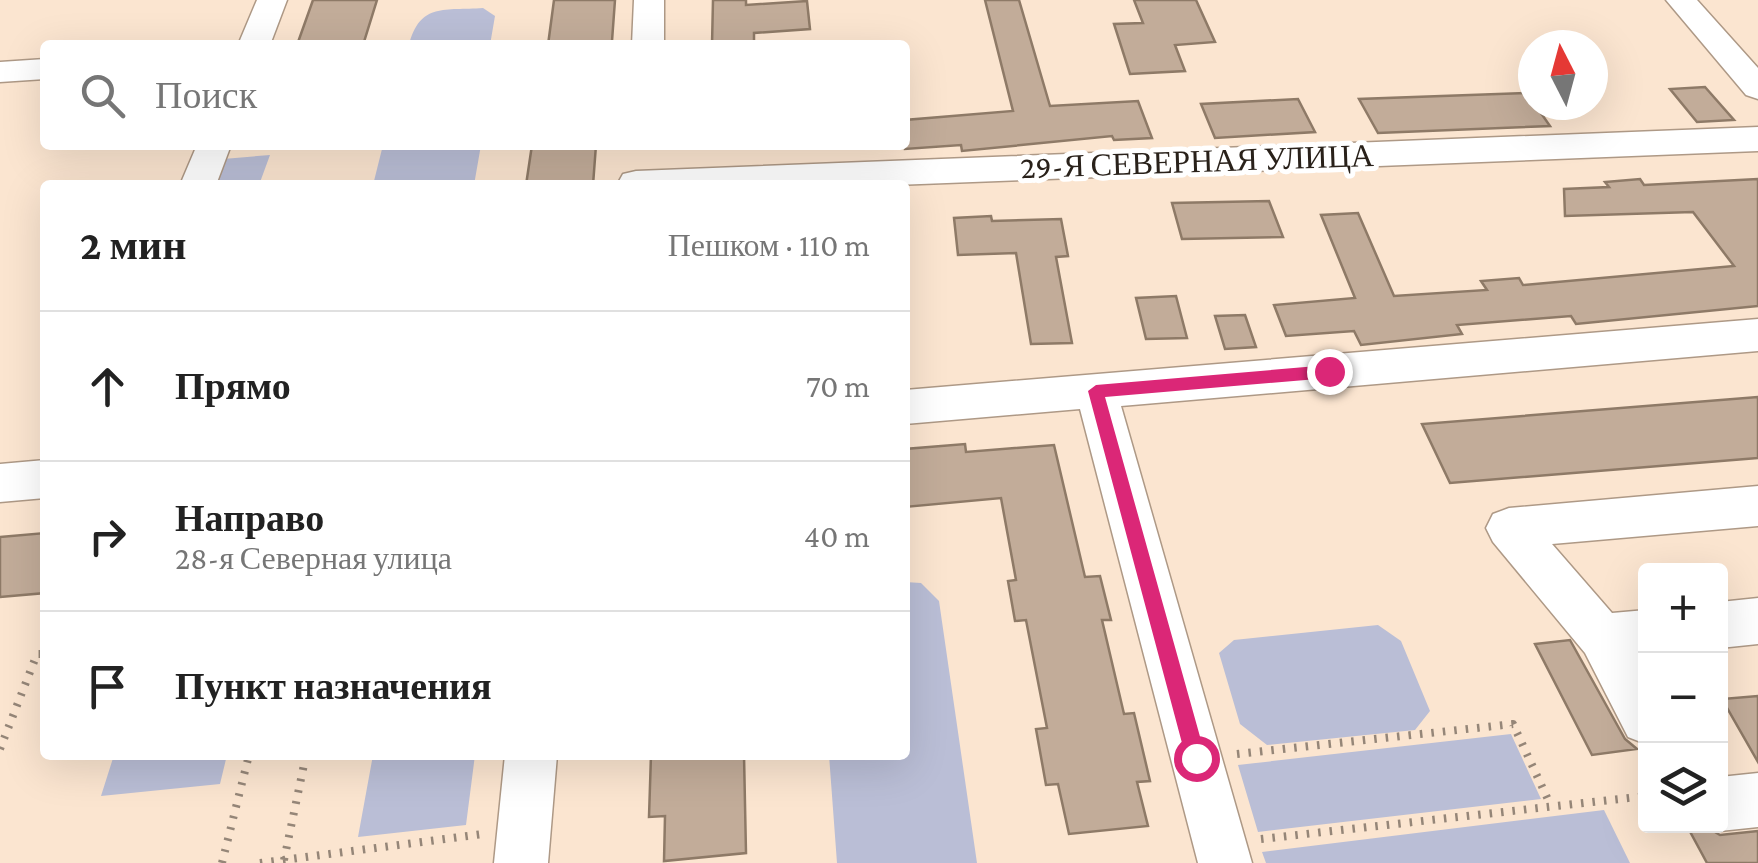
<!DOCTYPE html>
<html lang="ru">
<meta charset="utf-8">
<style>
:root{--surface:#fff;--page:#f6f6f6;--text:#222;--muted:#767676;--line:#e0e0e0}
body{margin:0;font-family:"Crimson Pro",serif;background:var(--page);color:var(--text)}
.controls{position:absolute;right:30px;bottom:30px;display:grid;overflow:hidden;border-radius:10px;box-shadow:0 10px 40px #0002}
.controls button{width:90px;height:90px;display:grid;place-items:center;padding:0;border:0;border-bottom:2px solid var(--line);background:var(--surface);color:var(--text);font:50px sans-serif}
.compass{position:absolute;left:1518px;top:30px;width:90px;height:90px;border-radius:50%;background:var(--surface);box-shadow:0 10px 40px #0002;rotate:354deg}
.stop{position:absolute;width:30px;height:30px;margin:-22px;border:8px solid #db2777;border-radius:50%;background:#fff}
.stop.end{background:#db2777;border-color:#fff;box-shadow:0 2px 10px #0008}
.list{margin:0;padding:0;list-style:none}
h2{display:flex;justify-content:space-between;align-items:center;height:130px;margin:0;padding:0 40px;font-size:42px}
h2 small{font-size:32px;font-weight:400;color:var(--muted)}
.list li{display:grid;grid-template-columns:65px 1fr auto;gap:30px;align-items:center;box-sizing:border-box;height:150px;padding:0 40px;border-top:2px solid var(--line)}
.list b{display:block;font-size:38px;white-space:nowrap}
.list p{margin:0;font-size:32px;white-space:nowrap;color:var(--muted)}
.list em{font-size:32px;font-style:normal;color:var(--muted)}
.icon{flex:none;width:55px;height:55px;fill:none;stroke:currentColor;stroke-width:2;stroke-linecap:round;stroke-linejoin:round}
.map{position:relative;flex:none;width:1758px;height:863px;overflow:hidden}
.search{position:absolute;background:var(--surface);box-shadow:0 10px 40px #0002;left:40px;top:40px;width:870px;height:110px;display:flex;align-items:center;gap:25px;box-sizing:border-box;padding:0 35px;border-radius:10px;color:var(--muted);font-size:38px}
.panel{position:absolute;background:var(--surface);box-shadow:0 10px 40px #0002;left:40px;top:180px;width:870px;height:580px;border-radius:10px}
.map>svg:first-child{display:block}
</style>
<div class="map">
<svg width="1758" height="863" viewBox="0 0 1758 863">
<rect width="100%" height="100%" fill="#fbe5d0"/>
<path fill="#babed6" d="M483 8 495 16 490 45H409C420 2 445 11 483 8Z
M383 145H481L474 185H373Z
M270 155 259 185H212L223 159Z
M905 582 921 583 939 601 977 863H837L829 755H905Z
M1378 625 1401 641 1430 711 1415 730 1267 745 1240 724 1219 653 1234 640Z
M1511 734 1541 799 1258 832 1238 765Z
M114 755H227L220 784 101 796Z
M373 755H475L466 825 358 837Z
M1604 810 1630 863H1266L1262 852Z"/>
<path fill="#c2ac99" stroke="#8e7a67" stroke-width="2.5" d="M313 0H377L363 45H297Z
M554 0H615L612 41 548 45Z
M713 0H746V5L807 1 810 29 754 33V45H712Z
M985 0H1019L1050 106 1138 101 1152 138 1114 140 1112 136 962 151 961 145 905 149V120L1013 111Z
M1134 0H1196L1215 42 1175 45 1185 71 1130 74 1114 24 1143 23Z
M1705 87 1734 120 1697 122 1670 89Z
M1527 93 1550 126 1378 133 1359 99Z
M1298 99 1315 132 1215 138 1201 104Z
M532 145H596L593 185H526Z
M1640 179 1644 185 1758 179V306L1576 324 1571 316 1457 325 1462 334 1361 345 1354 331 1286 336 1274 305 1355 298 1321 215 1358 213 1394 296 1487 290 1481 281 1519 278 1523 285 1734 266 1693 212 1565 216 1564 189 1609 187 1605 182Z
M1269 201 1283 237 1182 239 1172 203Z
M991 216 992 221 1061 219 1068 256 1056 257 1072 343 1031 344 1016 253 958 255 954 218Z
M1176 296 1187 338 1146 339 1136 298Z
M1245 315 1256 347 1225 349 1215 316Z
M1758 397V458L1450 483 1422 424Z
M965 444 966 452 1054 445 1085 577 1100 576 1111 620H1102L1124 714 1134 713 1150 781 1137 782 1148 826 1069 834 1058 784 1046 785 1036 729 1047 728 1026 620 1015 621 1008 581 1016 580 1001 498 905 507V449Z
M45 533V593L0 597V537Z
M1570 640 1625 739 1637 749 1592 755 1535 644Z
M1758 696V762L1722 699Z
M651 755H744L746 853 664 861 665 816 649 817Z
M1687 826H1705L1720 835 1758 831V863H1707Z"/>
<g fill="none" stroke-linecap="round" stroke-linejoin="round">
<g stroke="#ae9986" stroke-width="3">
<path id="minor" d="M257 0H287L270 45H238Z
M634 0H664V45H632Z
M1666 0H1697L1758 68V99L1746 95Z
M45 59V79L0 82V62Z
M1758 127V151L895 185 618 183 623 174 636 171Z
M197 145H231L216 185H180Z
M1758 319V351L1121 406 1252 863H1198L1080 409 905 424V390Z
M45 460V498L0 502V464Z
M1758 486V526L1552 544 1612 613 1646 610V656L1639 657 1646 668V744L1628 737 1585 653 1493 542 1486 528 1493 514 1509 508Z
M1758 598V644L1720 648V602Z
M505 755H557L548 863H494Z
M1758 773V827L1720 831 1708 826H1720V777Z"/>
</g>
<path stroke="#958678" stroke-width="8" stroke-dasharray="2.5 9" stroke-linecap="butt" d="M0 749 37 654H45
M1237 754 1513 724 1551 806
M1261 839 1646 796
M284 860 306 755
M222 863 249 755
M260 863 483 834"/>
<use href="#minor" fill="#fff" fill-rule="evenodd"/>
</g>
<path fill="#db2777" d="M1329 365 1337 371 1329 378 1105 397 1206 758 1196 768 1186 758 1088 391 1096 385Z"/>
<g text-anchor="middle" stroke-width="10" stroke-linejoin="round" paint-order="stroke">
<g font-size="32" fill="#29211a" stroke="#fff">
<text transform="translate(1197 161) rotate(-2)" y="11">29-Я СЕВЕРНАЯ УЛИЦА</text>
</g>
</g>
</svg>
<div class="controls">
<button>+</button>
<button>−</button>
<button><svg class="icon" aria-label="layers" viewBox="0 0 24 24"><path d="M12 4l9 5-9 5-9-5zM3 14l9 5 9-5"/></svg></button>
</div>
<svg class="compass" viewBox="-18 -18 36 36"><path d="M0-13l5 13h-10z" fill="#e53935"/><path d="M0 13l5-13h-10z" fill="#767676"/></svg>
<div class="stop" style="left:1196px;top:758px"></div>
<div class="stop end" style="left:1329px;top:371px"></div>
<div class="search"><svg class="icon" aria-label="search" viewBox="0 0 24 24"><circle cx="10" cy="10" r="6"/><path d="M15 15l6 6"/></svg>Поиск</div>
<section class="panel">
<h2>2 мин<small>Пешком · 110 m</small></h2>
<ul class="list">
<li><svg class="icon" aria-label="ahead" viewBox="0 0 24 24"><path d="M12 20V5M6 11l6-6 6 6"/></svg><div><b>Прямо</b></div><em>70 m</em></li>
<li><svg class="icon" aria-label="right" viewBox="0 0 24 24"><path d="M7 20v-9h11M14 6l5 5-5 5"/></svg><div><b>Направо</b><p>28-я Северная улица</p></div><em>40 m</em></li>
<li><svg class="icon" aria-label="arrive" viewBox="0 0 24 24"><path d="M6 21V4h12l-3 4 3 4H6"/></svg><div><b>Пункт назначения</b></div></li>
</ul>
</section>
</div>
